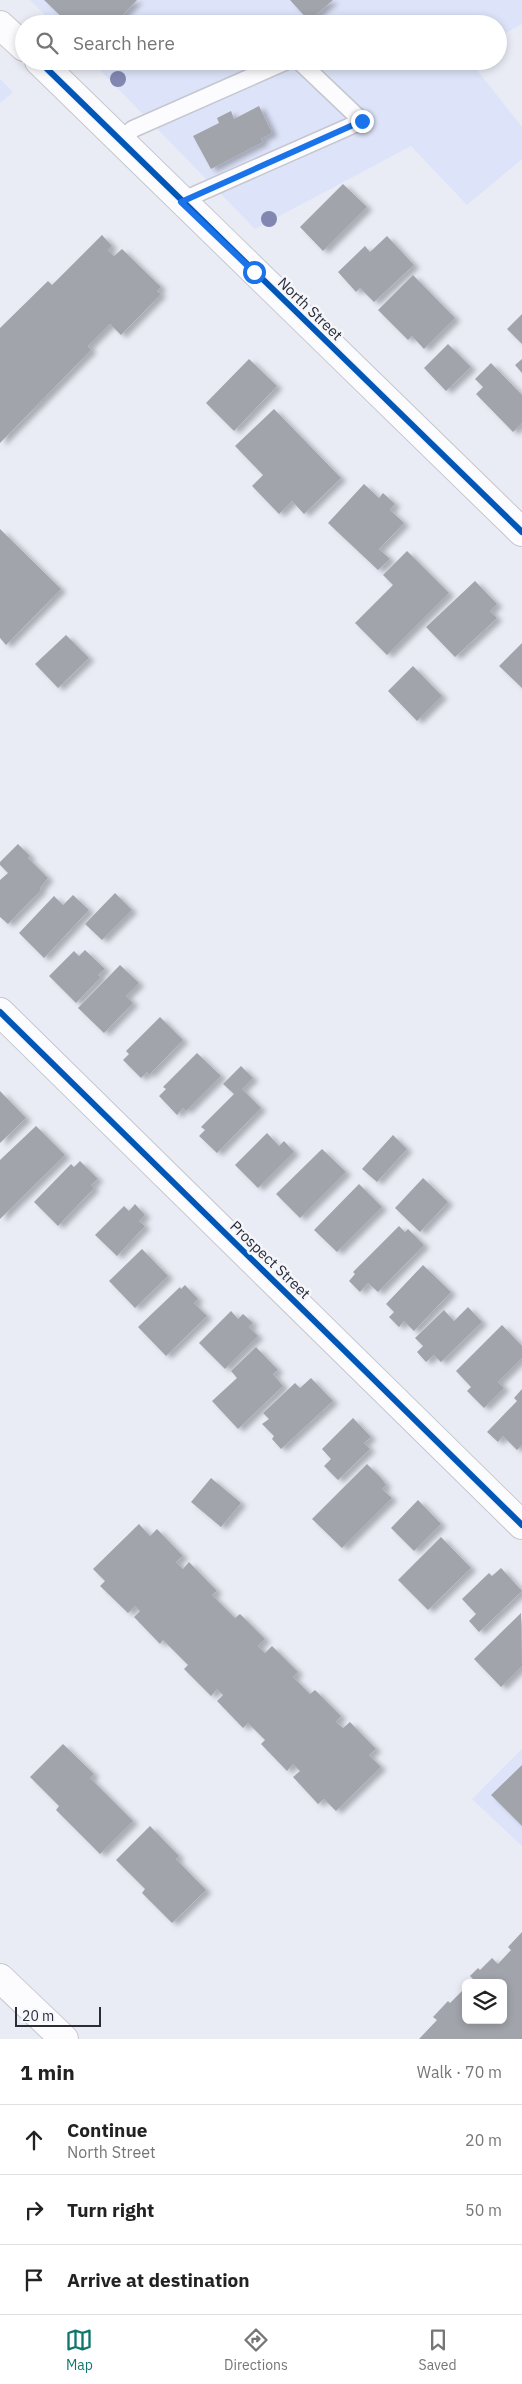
<!DOCTYPE html>
<meta charset="utf-8">
<style>
:root{--surface:#fff;--page:#f2f2f2;--text:#222;--muted:#767676;--line:#e0e0e0;--accent:#0f766e}
body{margin:0;font-family:"IBM Plex Sans",sans-serif;background:var(--page);color:var(--text)}
.controls{position:absolute;right:15px;bottom:15px;display:grid;overflow:hidden;border-radius:8px;box-shadow:0 2px 8px #0003}
.controls button{width:45px;height:45px;display:grid;place-items:center;padding:0;border:0;border-bottom:1px solid var(--line);background:var(--surface);color:var(--text);font:25px sans-serif}
.scale{position:absolute;left:15px;bottom:12px;width:86px;box-sizing:border-box;padding-left:5px;border:2px solid #2a2d36;border-top:0;font-size:14px;line-height:18px;white-space:nowrap;color:#2a2d36;-webkit-text-stroke:4px #f5f6fb;paint-order:stroke}
.stop{position:absolute;width:15px;height:15px;margin:-11px;border:4px solid #1a73e8;border-radius:50%;background:#fff}
.stop.end{background:#1a73e8;border-color:#fff;box-shadow:0 1px 5px #0008}
.list{margin:0;padding:0;list-style:none}
h2{display:flex;justify-content:space-between;align-items:center;height:65px;margin:0;padding:0 20px;font-size:21px}
h2 small{font-size:16px;font-weight:400;color:var(--muted)}
.list li{display:grid;grid-template-columns:32px 1fr auto;gap:15px;align-items:center;box-sizing:border-box;height:70px;padding:0 20px;border-top:1px solid var(--line)}
.list b{display:block;font-size:19px;white-space:nowrap}
.list p{margin:0;font-size:16px;white-space:nowrap;color:var(--muted)}
.list em{font-size:16px;font-style:normal;color:var(--muted)}
.icon{flex:none;width:28px;height:28px;fill:none;stroke:currentColor;stroke-width:2;stroke-linecap:round;stroke-linejoin:round}
.map{position:relative;flex:none;width:522px;height:2039px;overflow:hidden}
.search{position:absolute;background:var(--surface);box-shadow:0 2px 8px #0003;left:15px;right:15px;top:15px;height:55px;display:flex;align-items:center;gap:12px;box-sizing:border-box;padding:0 18px;border-radius:28px;color:var(--muted);font-size:19px}
.sheet{height:275px;background:var(--surface)}
nav{display:flex;justify-content:space-around;align-items:center;box-sizing:border-box;height:70px;border-top:1px solid var(--line);background:var(--surface);font-size:14px;color:var(--muted)}
nav a{display:grid;justify-items:center;gap:2px}
nav .on{color:var(--accent)}
.map>svg:first-child{display:block}
</style>
<div class="map">
<svg width="522" height="2039" viewBox="0 0 522 2039">
<defs>
<filter id="shadow"><feDropShadow dx="5.5" dy="3" stdDeviation="2.5" flood-color="#0004"/></filter>
</defs>
<rect width="100%" height="100%" fill="#e9ecf5"/>
<path fill="#dde3f8" d="M30 0H522V24L498 37V24H54Z
M91 61H470L522 127V159L467 205 411 146 255 229Z
M0 79 13 92 0 103Z
M522 1749V1846L472 1799Z"/>
<path fill="#a2a4ac" filter="url(#shadow)" d="M44 0H137L114 24H69Z
M290 0H333L309 21Z
M259 106 272 133 261 139 263 142 211 169 193 136 219 123 217 118 231 111 234 119Z
M343 184 367 207 323 251 300 227Z
M102 235 112 246 108 250 114 256 122 249 161 287 157 291 161 294 121 335 110 324 88 346 91 350 0 443V328L48 281 52 285Z
M387 236 414 265 374 302 360 288 356 292 338 272 365 246 370 252Z
M413 275 455 318 424 349 412 336 408 340 378 310Z
M522 314V344L507 329Z
M448 344 471 367 446 391 424 368Z
M249 359 277 386 234 431 206 403Z
M522 359V373L515 365Z
M491 363 522 395V423L513 432 476 394 483 387 475 379Z
M274 409 341 478 304 514 292 501 279 514 252 486 263 475 235 446Z
M364 484 379 498 383 493 395 504 390 510 404 523 379 549 390 559 378 570 328 523Z
M0 529 61 589 6 645 0 638Z
M407 551 449 593 387 655 355 623 393 585 383 575Z
M475 581 497 604 490 611 497 618 455 657 426 627Z
M66 635 89 658 58 688 35 664Z
M522 643V688L499 666Z
M413 666 442 696 417 721 388 691Z
M18 844 30 856 28 858 48 878 40 888 41 890 8 924 0 917V880L8 873 0 865V862Z
M115 893 132 910 102 940 85 924Z
M73 895 89 910 44 958 19 933 54 896 63 905Z
M85 950 105 969 98 975 101 977 76 1003 49 976 74 951 79 956Z
M120 965 139 983 126 996 133 1003 104 1033 78 1008Z
M160 1017 183 1040 149 1075 147 1072 141 1078 123 1060 129 1054 126 1051Z
M197 1053 221 1076 186 1111 183 1108 177 1115 159 1096 166 1089 163 1087Z
M241 1066 253 1078 242 1089 261 1108 217 1153 199 1136 205 1130 201 1127 234 1094 223 1084Z
M0 1091 26 1118 0 1143Z
M36 1126 65 1155 0 1219V1160Z
M267 1133 279 1146 284 1141 294 1152 258 1188 235 1165Z
M393 1135 407 1149 377 1182 362 1169Z
M322 1149 346 1172 300 1218 276 1194Z
M80 1161 98 1179 91 1185 94 1188 58 1226 34 1202 71 1164 74 1167Z
M423 1178 448 1202 420 1232 395 1208Z
M359 1184 382 1207 337 1252 314 1230Z
M135 1204 145 1215 139 1221 145 1226 117 1256 95 1235 124 1206 129 1211Z
M399 1226 405 1232 408 1229 424 1245 378 1292 368 1283 360 1292 349 1281 355 1274 353 1272Z
M142 1249 168 1276 135 1308 109 1281Z
M423 1265 451 1292 414 1331 404 1321 399 1327 389 1317 394 1312 386 1304Z
M185 1285 198 1299 194 1303 207 1316 166 1356 138 1327 180 1287 181 1289Z
M468 1307 482 1322 441 1362 434 1355 426 1362 417 1352 423 1346 415 1338 444 1310 454 1321Z
M231 1311 238 1319 243 1314 253 1323 249 1327 258 1336 225 1369 199 1343Z
M502 1325 522 1346V1358L498 1382 504 1388 484 1408 467 1391 471 1387 456 1371Z
M256 1347 278 1370 273 1374 283 1386 238 1429 212 1401 237 1378 231 1371Z
M311 1378 333 1401 281 1449 272 1439 274 1436 262 1424 269 1419 263 1413 295 1383 300 1388Z
M522 1389V1445L517 1450 503 1436 498 1442 487 1432 517 1401 514 1398Z
M353 1418 371 1437 364 1443 370 1449 338 1480 324 1466 331 1459 322 1449Z
M367 1464 381 1478 386 1485 382 1489 392 1498 342 1548 312 1519Z
M211 1478 241 1503 221 1527 191 1502Z
M418 1500 441 1524 414 1551 391 1528Z
M139 1524 150 1536 157 1529 183 1556 176 1562 183 1569 189 1562 217 1591 212 1595 235 1618 240 1614 265 1639 258 1646 265 1653 272 1646 298 1672 293 1677 310 1694 315 1690 341 1716 336 1722 343 1728 350 1722 376 1749 369 1755 381 1767 336 1811 324 1799 318 1804 293 1777 300 1771 293 1764 287 1771 261 1744 265 1740 248 1723 243 1728 217 1701 223 1695 217 1689 211 1696 184 1669 188 1665 163 1640 160 1644 134 1617 140 1611 135 1606 128 1613 100 1586 105 1581 93 1569Z
M441 1537 471 1568 428 1610 398 1580Z
M501 1568 522 1591 479 1632 469 1621 476 1614 462 1599 489 1573 492 1576Z
M521 1613 522 1666 501 1687 474 1659Z
M63 1744 94 1774 90 1778 133 1821 100 1854 56 1810 59 1806 30 1777Z
M522 1765V1826L491 1795Z
M150 1826 179 1856 176 1859 206 1890 172 1923 142 1893 145 1889 116 1860Z
M522 1932V2039H419L437 2020 433 2017 448 2001 450 2003 463 1990 466 1992V2020H503V1983H477L470 1976 478 1968 480 1970 492 1958 498 1964 511 1950 508 1947Z"/>
<g fill="none" stroke-linecap="round" stroke-linejoin="round">
<g stroke="#c5c7d0" stroke-width="19">
<path id="lane" d="M120 141 133 129 287 61
M181 201 362 121 299 61"/>
</g>
<g stroke="#c5c7d0" stroke-width="30">
<path id="street" d="M0 25 24 47
M39 61 522 532
M0 1012 522 1525"/>
</g>
<g stroke="#c5c7d0" stroke-width="30">
<path id="highway" d="M0 1978 64 2039"/>
</g>
<use href="#lane" stroke="#fcfcfe" stroke-width="16"/>
<use href="#street" stroke="#fcfcfe" stroke-width="28"/>
<use href="#highway" stroke="#fcfcfe" stroke-width="28"/>
<g stroke="#f5f6fb" stroke-width="9">
<path id="cycleway" d="M39 61 522 532
M0 1012 522 1525"/>
</g>
<use href="#cycleway" stroke="#0057b8" stroke-width="6"/>
</g>
<g fill="#8187b1">
<circle cx="118" cy="79" r="8"/>
<circle cx="269" cy="219" r="8"/>
</g>
<g fill="none" stroke-linecap="round" stroke-linejoin="round">
<path stroke="#1a73e8" stroke-width="6" d="M254 272 181 202 362 121"/>
</g>
<g text-anchor="middle" stroke-width="5" stroke-linejoin="round" paint-order="stroke">
<g font-size="15" fill="#2a2d36" stroke="#f5f6fb">
<text transform="translate(310 309) rotate(44)" y="5">North Street</text>
<text transform="translate(270 1260) rotate(44)" y="5">Prospect Street</text>
</g>
</g>
</svg>
<div class="controls">
<button><svg class="icon" aria-label="layers" viewBox="0 0 24 24"><path d="M12 4l9 5-9 5-9-5zM3 14l9 5 9-5"/></svg></button>
</div>
<div class="scale">20 m</div>
<div class="stop" style="left:254px;top:272px"></div>
<div class="stop end" style="left:362px;top:121px"></div>
<div class="search"><svg class="icon" aria-label="search" viewBox="0 0 24 24"><circle cx="10" cy="10" r="6"/><path d="M15 15l6 6"/></svg>Search here</div>
</div>
<section class="sheet">
<h2>1 min<small>Walk · 70 m</small></h2>
<ul class="list">
<li><svg class="icon" aria-label="ahead" viewBox="0 0 24 24"><path d="M12 20V5M6 11l6-6 6 6"/></svg><div><b>Continue</b><p>North Street</p></div><em>20 m</em></li>
<li><svg class="icon" aria-label="right" viewBox="0 0 24 24"><path d="M7 20v-9h11M14 6l5 5-5 5"/></svg><div><b>Turn right</b></div><em>50 m</em></li>
<li><svg class="icon" aria-label="arrive" viewBox="0 0 24 24"><path d="M6 21V4h12l-3 4 3 4H6"/></svg><div><b>Arrive at destination</b></div></li>
</ul>
</section>
<nav>
<a class="on"><svg class="icon" aria-label="map" viewBox="0 0 24 24"><path d="M3 6l6-2 6 2 6-2v14l-6 2-6-2-6 2zM9 4v14M15 6v14"/></svg>Map</a>
<a><svg class="icon" aria-label="directions" viewBox="0 0 24 24"><path d="M12 3l9 9-9 9-9-9zM9 14v-3h6M13 9l2 2-2 2"/></svg>Directions</a>
<a><svg class="icon" aria-label="saved" viewBox="0 0 24 24"><path d="M7 4h10v16l-5-4-5 4z"/></svg>Saved</a>
</nav>
